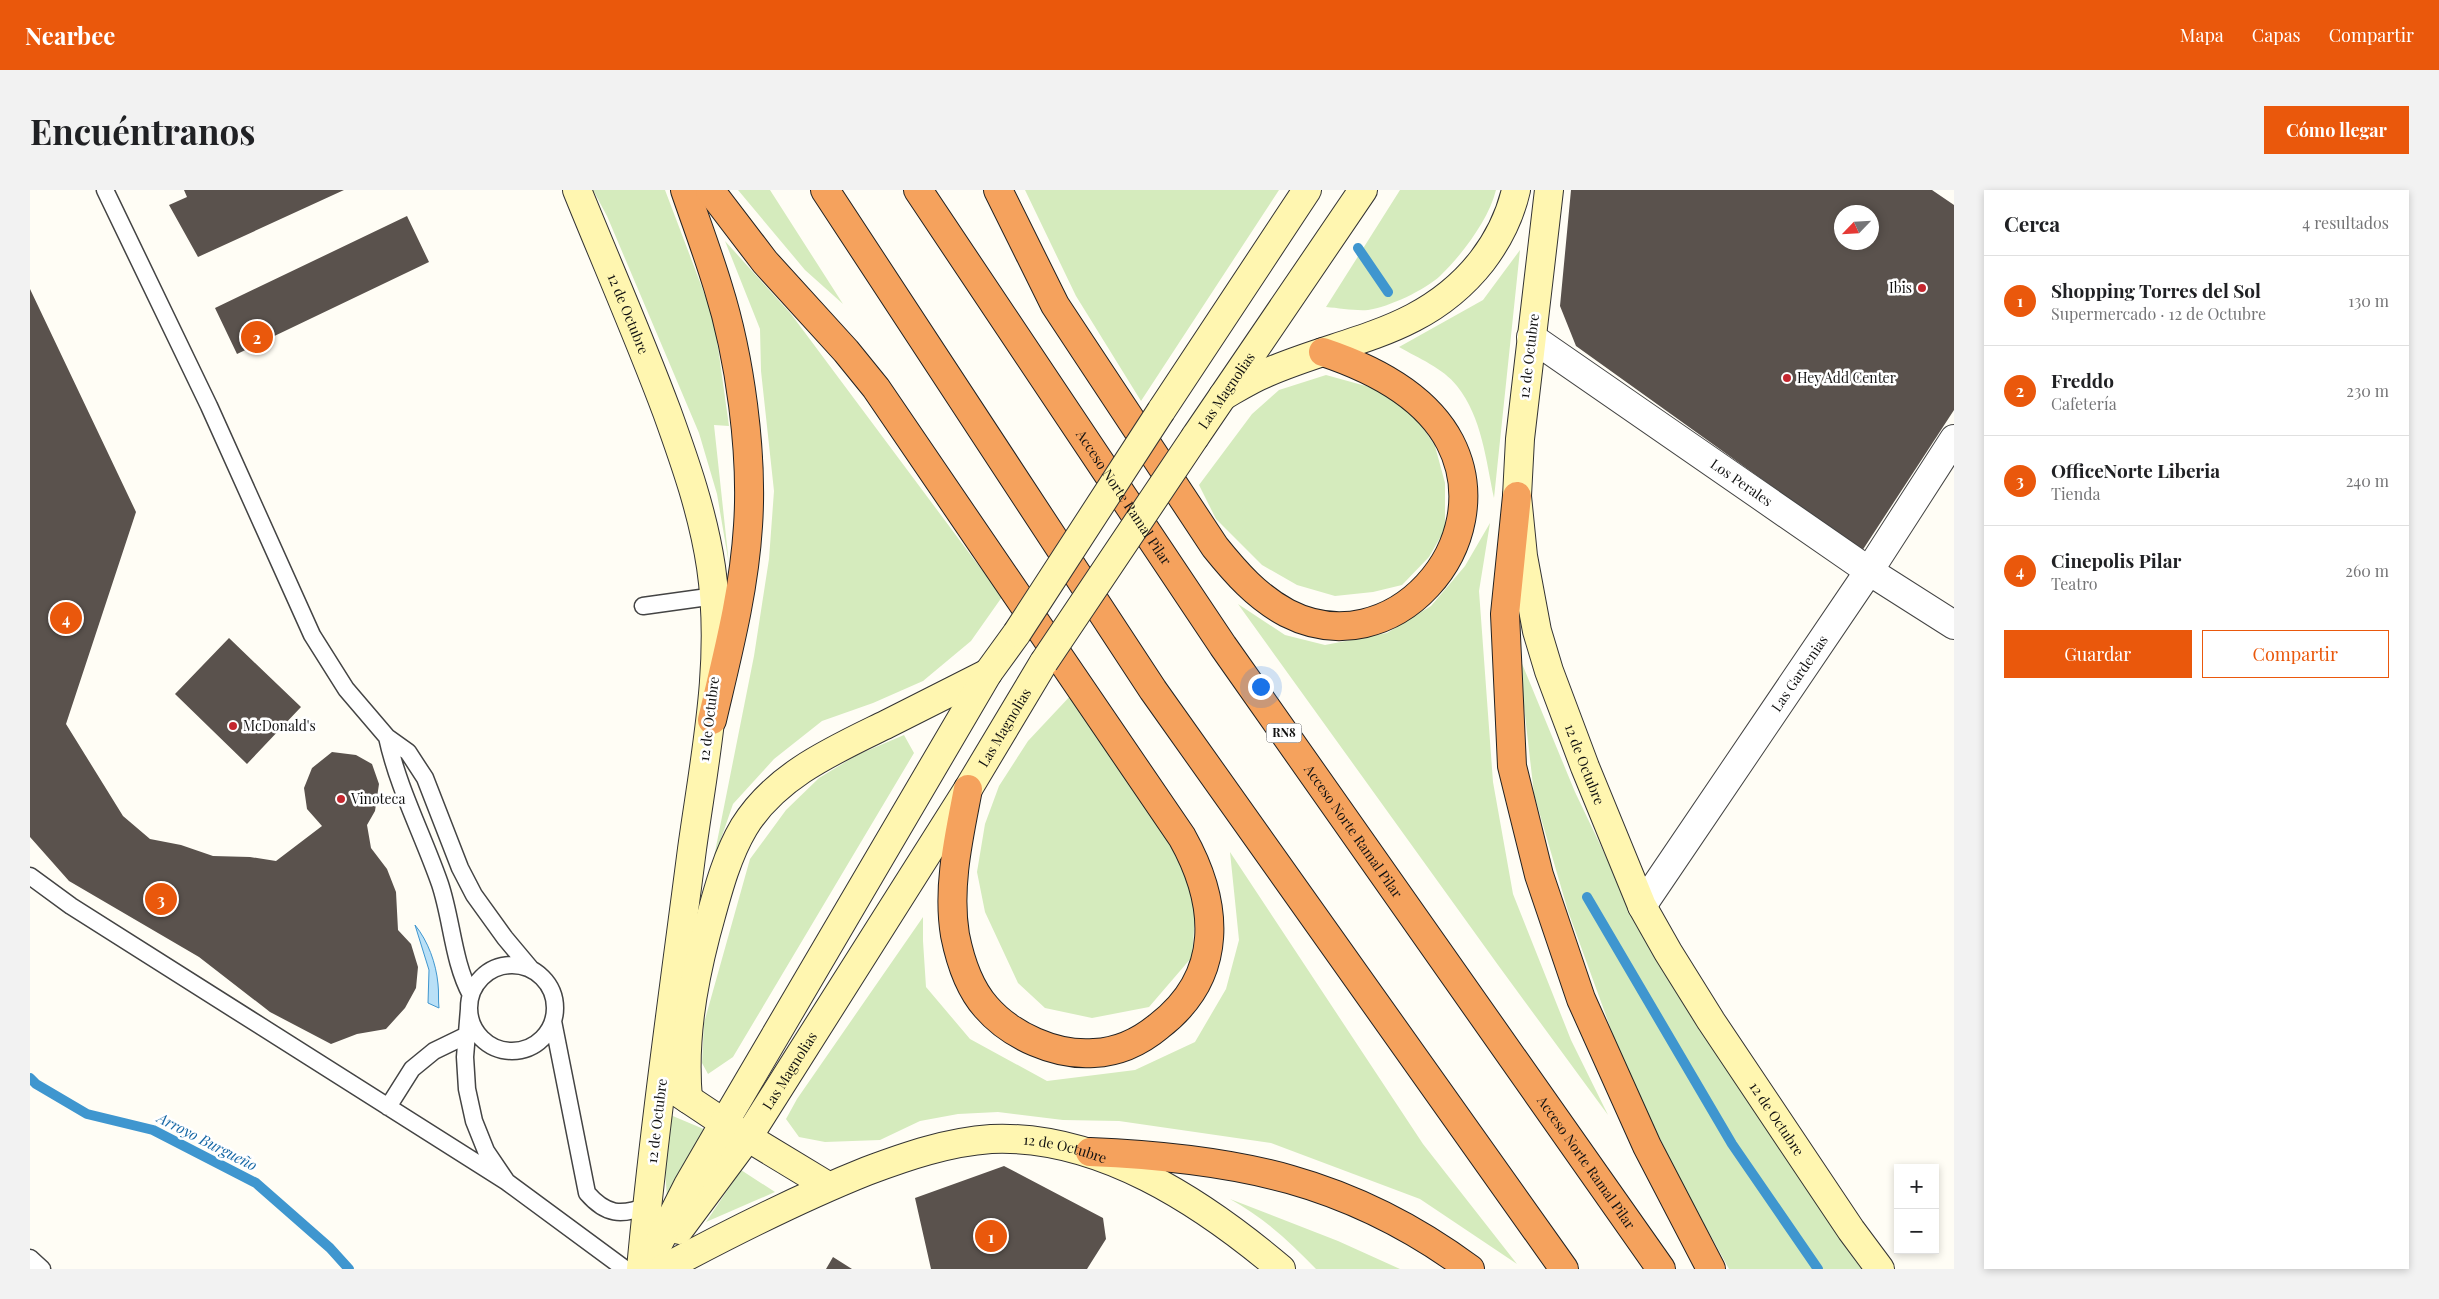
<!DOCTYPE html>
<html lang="es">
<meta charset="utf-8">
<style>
:root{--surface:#fff;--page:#f2f2f2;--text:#202124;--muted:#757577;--line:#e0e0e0;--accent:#ea580c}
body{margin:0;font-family:"Playfair Display",serif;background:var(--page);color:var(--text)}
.controls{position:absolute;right:15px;bottom:15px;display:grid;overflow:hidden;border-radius:0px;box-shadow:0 2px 8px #0003}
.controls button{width:45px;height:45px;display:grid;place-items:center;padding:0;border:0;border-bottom:1px solid var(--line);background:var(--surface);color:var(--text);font:25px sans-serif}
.compass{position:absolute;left:1804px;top:15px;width:45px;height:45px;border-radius:50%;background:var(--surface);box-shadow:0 2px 8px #0003;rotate:245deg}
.you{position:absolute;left:1230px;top:496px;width:18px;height:18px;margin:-12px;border:4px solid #fff;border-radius:50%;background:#1a73e8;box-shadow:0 0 0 8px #1a73e833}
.badge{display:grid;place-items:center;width:32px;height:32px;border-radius:50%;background:var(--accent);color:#fff;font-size:16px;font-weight:700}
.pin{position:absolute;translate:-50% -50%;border:2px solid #fff;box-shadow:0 1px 5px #0006}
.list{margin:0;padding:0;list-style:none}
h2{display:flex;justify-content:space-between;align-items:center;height:65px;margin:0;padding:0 20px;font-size:21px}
h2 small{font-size:16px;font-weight:400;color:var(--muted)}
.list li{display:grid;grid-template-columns:32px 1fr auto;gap:15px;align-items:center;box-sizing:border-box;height:90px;padding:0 20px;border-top:1px solid var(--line)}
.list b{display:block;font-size:19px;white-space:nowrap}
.list p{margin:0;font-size:16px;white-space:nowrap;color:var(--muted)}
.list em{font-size:16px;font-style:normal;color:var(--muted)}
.actions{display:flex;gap:10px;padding:15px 20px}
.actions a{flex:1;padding:11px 0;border:1px solid var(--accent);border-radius:0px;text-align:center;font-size:18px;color:var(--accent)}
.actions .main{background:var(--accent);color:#fff}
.map{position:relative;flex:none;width:1924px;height:1079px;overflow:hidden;border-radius:0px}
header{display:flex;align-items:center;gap:30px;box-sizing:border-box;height:70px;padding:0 25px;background:var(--accent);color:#fff}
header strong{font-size:24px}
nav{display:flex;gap:28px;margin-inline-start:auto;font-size:18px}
.intro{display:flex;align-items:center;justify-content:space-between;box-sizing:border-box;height:120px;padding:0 30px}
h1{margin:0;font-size:35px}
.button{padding:12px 22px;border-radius:0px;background:var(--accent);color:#fff;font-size:18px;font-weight:700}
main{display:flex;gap:30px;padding:0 30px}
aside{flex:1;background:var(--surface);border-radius:0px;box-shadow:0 2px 8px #0003}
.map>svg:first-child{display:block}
</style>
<header>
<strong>Nearbee</strong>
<nav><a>Mapa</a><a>Capas</a><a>Compartir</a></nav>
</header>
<div class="intro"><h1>Encuéntranos</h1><a class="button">Cómo llegar</a></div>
<main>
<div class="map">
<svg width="1924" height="1079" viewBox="0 0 1924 1079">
<rect width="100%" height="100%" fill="#fffdf5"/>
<path fill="#d5ebbd" d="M563 0H635L684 129 699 236 684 235 699 374 687 304 669 243 577 26Z
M708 0H740L813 114 775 80Z
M995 0H1249L1111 211 1046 106Z
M1370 0H1466C1459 29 1432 65 1410 86 1395 100 1359 117 1338 120 1325 121 1309 118 1296 117Z
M695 51 761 124 972 407 941 451 893 491 843 513 792 531 744 569 703 614 683 672 724 466 739 369 744 301 731 181 730 139Z
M1490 60 1464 308C1456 271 1452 227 1427 196 1413 178 1388 168 1369 157L1453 110Z
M1296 185 1343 198 1383 223 1405 256 1415 293V339L1399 367 1372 395 1343 402 1305 406 1267 395 1232 375 1186 329 1169 295 1222 224 1249 200Z
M1460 333 1449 401 1463 592 1483 704 1541 850 1578 925 1468 775 1208 414 1255 445 1295 455 1357 443 1401 416 1435 376Z
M1488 464 1545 602 1610 738 1836 1079H1699L1655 999 1595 878 1538 721 1504 604Z
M1043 503 1123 615 1155 680 1165 726 1162 767 1119 817 1062 828 1015 818 988 793 955 722 947 682 955 634 969 596 998 551Z
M874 545 884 563 703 867 678 884 672 873 674 833 720 669 756 620 789 588 827 565Z
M1200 662 1393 954 1487 1074 1390 1009 1241 953 1089 931 1033 930 968 922 928 924 890 931 850 950 795 952 769 947 756 929 767 909 893 727V751L896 797 940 849 1017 891 1105 880 1165 852 1196 799 1209 750Z
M638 924 676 940 637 1008 635 980Z
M711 980 745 1002 676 1032Z
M1200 1009 1308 1051 1370 1079H1286C1260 1052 1233 1027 1200 1009Z"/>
<path fill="#b9e0f7" stroke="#3f96cf" d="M385 735C398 751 406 773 408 794 409 802 408 810 409 818L398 813 399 780Z"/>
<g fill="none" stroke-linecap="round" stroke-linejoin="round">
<path stroke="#3f96cf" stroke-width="10" d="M1328 58 1358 102
M1557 707 1702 954 1788 1079
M0 888 6 894 57 924 123 940 226 993 300 1058 319 1079"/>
</g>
<path fill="#5a524d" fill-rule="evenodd" d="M154 0H314L168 67 139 15 157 7Z
M1541 0H1902L1924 15V220L1832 361 1546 156 1530 116ZM1812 22H1842V52H1812Z
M377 26 399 72 207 164 185 118Z
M0 99 106 322 36 534 93 626 120 649 151 655 183 666 220 667 246 671 292 636 277 619 274 598 282 578 302 562 326 565 342 574 349 594 345 621 337 635 341 658 357 679 366 702 368 740 381 754 388 777 386 798 375 818 356 839 327 844 301 854 240 822 169 767 39 691 0 647Z
M199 448 271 517 217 574 145 504Z
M974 976 1073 1028 1076 1049 1057 1079H901L885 1008Z
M803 1067 822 1079H796Z"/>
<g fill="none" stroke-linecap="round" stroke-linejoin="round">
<g stroke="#444" stroke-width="19">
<path id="lane" d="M75 0 179 216 282 445 316 499 357 547 378 562 395 588 430 678 444 705 475 748 501 779
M613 416 685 406
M357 547C368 598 393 645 410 694 422 730 423 772 441 805
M0 686 41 716 477 992
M439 818a43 43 0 1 1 86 0a43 43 0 1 1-86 0Z
M439 819 435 867 437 899 444 931 456 961 477 992 595 1079
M523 831 557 1003C576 1025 591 1026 617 1016
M358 917 382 879 404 861 437 845
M0 1068 12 1079"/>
</g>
<g stroke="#444" stroke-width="30">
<g id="street">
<path id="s1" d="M1501 147 1839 381 1924 435"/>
<path id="s2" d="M1612 716 1839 381 1924 249"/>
</g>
</g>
<g stroke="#333" stroke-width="30">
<g id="secondary">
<path id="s3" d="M547 0C577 74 609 147 637 222 655 272 673 323 681 377 695 472 675 565 662 659 644 799 624 938 611 1079"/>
<path id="s4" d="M1519 0 1490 249 1487 306 1493 366 1501 409 1507 441 1519 481 1555 577 1612 716 1638 762 1681 831 1821 1040 1850 1079"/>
<path d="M1193 206C1207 198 1221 189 1236 183 1316 148 1394 145 1452 71 1468 50 1480 26 1486 0"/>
<path d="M1131 221 1277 0"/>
<path id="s5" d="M1165 247 1333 0"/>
<path d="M643 899 694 933 798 996"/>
<path d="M658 909C653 852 662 798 676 744 686 708 695 669 714 637 746 585 804 560 857 534 891 517 925 500 958 483"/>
<path id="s6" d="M649 1040 718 947 938 599 1014 472"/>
<path d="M616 1078 658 995 694 933 958 483 987 443"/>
<path id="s7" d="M633 1079C700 1043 767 1009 837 981 877 966 918 952 961 949 1069 944 1172 1012 1251 1079"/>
</g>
</g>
<g stroke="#222" stroke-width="30">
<g id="highway">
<path d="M655 0C666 32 678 64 688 97 710 167 723 263 718 336 714 402 697 466 682 530"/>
<path d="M680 0 735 72 816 161 846 198 1152 647C1189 713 1195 785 1129 836 1111 851 1088 862 1064 863 1026 866 981 846 956 817 939 798 930 770 925 745 917 697 929 646 938 599"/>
<path d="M795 0 1123 500 1534 1079"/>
<path id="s8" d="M888 0 1193 456 1631 1079"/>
<path d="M968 0 1025 115 1185 357C1206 383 1227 407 1257 423 1362 477 1472 353 1420 252 1395 204 1341 178 1293 162"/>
<path d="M1487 306 1475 424 1482 576 1509 685 1551 809 1617 956 1681 1079"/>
<path d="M1060 962C1206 968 1320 990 1440 1079"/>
</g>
</g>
<use href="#lane" stroke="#fff" stroke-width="16"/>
<use href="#street" stroke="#fff" stroke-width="28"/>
<use href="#secondary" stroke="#fff6b0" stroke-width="28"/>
<use href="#highway" stroke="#f5a25d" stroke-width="28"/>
<g stroke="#333" stroke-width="30" stroke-linecap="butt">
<path id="secondary-bridge" d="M987 443 1131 221
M1014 472 1165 247"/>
</g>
<use href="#secondary-bridge" stroke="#fff6b0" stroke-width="28"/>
</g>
<g fill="#c4262e" stroke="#fff" stroke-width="2">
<circle cx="1892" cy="98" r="5"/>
<circle cx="1757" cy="188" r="5"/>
<circle cx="203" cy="536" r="5"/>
<circle cx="311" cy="609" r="5"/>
</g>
<g text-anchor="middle" stroke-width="5" stroke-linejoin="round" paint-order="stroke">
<rect fill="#fff" stroke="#585858" stroke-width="1" x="1236.5" y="533.5" width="35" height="19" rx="4"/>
<g font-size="12" font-weight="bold" fill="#111">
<text x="1254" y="547">RN8</text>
</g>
<g font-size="14" fill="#111" stroke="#fff" text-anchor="start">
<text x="1882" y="103" text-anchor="end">Ibis</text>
<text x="1767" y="193">Hey Add Center</text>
<text x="213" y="541">McDonald's</text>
<text x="321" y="614">Vinoteca</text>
</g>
<g font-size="14" fill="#111" stroke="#fff">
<text dy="5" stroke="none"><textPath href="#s3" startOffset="134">12 de Octubre</textPath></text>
<text transform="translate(1499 166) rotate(-83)" y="5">12 de Octubre</text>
<text dy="5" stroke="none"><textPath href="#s5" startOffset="56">Las Magnolias</textPath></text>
<text dy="5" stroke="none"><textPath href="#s1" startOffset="256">Los Perales</textPath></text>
<text dy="5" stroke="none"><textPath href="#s8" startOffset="370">Acceso Norte Ramal Pilar</textPath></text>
<text dy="5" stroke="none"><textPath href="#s2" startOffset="281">Las Gardenias</textPath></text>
<text transform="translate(679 529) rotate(-83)" y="5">12 de Octubre</text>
<text dy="5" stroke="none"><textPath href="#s6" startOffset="599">Las Magnolias</textPath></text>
<text dy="5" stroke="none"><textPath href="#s4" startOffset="586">12 de Octubre</textPath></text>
<text dy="5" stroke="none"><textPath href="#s8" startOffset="775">Acceso Norte Ramal Pilar</textPath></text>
<text dy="5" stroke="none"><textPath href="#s6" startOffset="194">Las Magnolias</textPath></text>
<text dy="5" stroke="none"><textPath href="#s4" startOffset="991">12 de Octubre</textPath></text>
<text transform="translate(627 931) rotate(-83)" y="5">12 de Octubre</text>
<text dy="5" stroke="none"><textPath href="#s7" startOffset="430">12 de Octubre</textPath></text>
<text dy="5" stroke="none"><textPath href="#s8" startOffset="1180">Acceso Norte Ramal Pilar</textPath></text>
</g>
<g font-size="15" font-style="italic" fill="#1768a6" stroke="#fff">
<text transform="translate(177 952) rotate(27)" y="5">Arroyo Burgueño</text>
</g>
</g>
</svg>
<div class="controls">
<button>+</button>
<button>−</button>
</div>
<svg class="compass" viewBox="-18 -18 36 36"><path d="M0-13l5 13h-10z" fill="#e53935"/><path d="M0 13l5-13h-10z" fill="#757577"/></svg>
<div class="you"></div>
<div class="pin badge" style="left:961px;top:1046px">1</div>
<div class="pin badge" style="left:227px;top:147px">2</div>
<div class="pin badge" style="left:131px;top:709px">3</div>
<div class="pin badge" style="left:36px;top:428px">4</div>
</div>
<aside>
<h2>Cerca<small>4 resultados</small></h2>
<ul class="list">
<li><span class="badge">1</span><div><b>Shopping Torres del Sol</b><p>Supermercado · 12 de Octubre</p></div><em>130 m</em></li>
<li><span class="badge">2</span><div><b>Freddo</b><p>Cafetería</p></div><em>230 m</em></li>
<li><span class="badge">3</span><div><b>OfficeNorte Liberia</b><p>Tienda</p></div><em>240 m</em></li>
<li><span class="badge">4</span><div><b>Cinepolis Pilar</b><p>Teatro</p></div><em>260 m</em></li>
</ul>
<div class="actions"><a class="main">Guardar</a><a>Compartir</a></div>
</aside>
</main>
